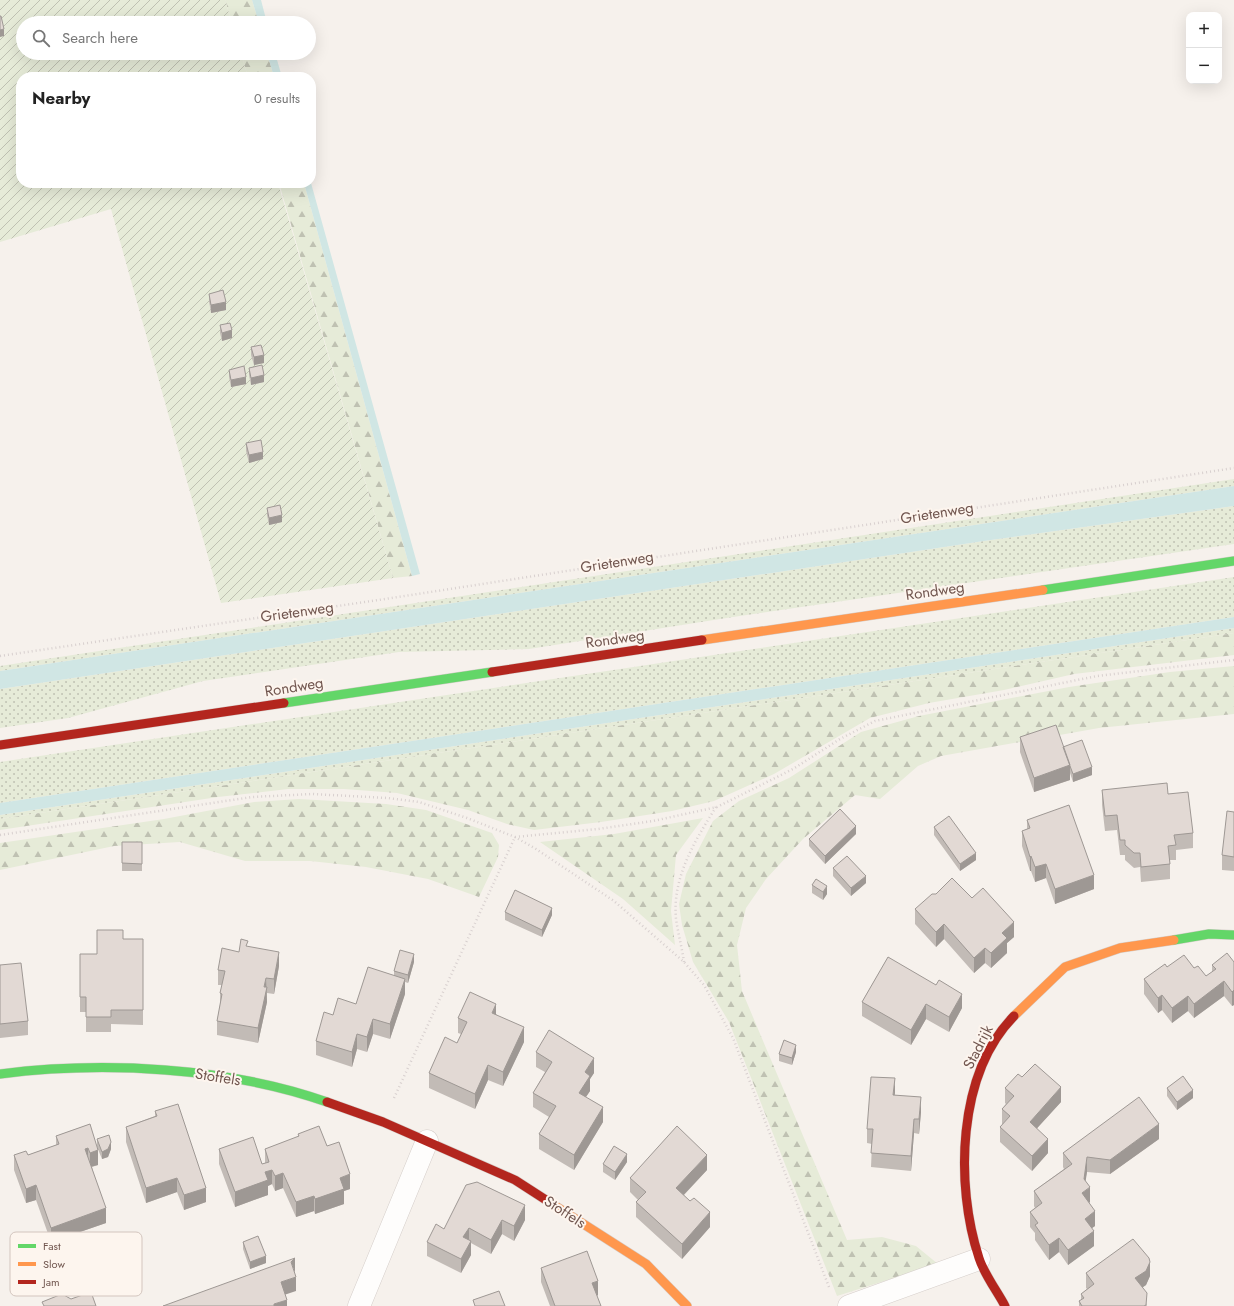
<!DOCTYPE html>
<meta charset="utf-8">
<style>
:root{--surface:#fff;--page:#f2f2f2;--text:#222;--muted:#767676;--line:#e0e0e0}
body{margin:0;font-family:Jost,sans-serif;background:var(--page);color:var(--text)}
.controls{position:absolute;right:12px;top:12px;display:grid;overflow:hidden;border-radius:8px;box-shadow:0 4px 16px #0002}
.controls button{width:36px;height:36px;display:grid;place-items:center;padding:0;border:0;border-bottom:1px solid var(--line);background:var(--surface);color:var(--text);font:20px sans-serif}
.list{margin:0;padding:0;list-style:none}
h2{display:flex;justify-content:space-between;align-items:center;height:52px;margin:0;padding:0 16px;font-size:17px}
h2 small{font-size:13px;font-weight:400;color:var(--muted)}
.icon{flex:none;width:22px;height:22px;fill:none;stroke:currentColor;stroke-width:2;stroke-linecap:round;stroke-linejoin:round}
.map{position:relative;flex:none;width:1234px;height:1306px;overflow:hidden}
.search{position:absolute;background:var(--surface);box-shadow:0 4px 16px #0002;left:16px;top:16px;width:300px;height:44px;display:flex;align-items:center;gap:10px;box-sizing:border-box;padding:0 14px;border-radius:22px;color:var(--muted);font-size:15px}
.panel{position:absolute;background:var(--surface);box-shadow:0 4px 16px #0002;left:16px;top:72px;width:300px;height:116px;border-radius:16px}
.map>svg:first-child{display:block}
</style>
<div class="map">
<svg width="1234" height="1306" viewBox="0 0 1234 1306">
<defs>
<pattern id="grass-dots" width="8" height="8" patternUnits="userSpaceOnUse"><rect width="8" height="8" fill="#e6ebd8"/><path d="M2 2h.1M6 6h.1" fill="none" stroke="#bfc1b2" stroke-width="1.8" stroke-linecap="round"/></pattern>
<pattern id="forest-firs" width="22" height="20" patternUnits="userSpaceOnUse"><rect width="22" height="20" fill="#e6ebd8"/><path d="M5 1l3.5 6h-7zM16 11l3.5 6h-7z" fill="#bfc1b2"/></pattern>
<pattern id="garden-furrows" width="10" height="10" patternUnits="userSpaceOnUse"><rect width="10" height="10" fill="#e6ebd8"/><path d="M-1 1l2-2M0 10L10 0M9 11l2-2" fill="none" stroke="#bfc1b2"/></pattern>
</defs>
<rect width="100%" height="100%" fill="#f6f1ec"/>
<path fill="url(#grass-dots)" d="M1234 479V486L0 671V666Z
M1234 506V544L733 617 529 649 399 652 203 681 68 718 0 728V689L984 541Z
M1234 577V617L0 803V762Z
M1234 628V633L0 819V815Z"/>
<path fill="url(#forest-firs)" d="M225 0H252L259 23H232Z
M241 53H267L274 77H248Z
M279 183H304L412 576 393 578Z
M1234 633V655L1074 674 1004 690 929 703 870 718 774 774 714 801 672 811 601 822 534 830 507 824 468 810 397 793 344 789H288L218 797 0 830V819Z
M1234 666V714L1099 728 941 756 918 766 880 799 855 795 803 839 766 879 746 908 737 945 742 991 847 1240 882 1237 916 1246 938 1264 837 1296 729 1022 693 962 682 925 679 904 686 874 713 821 739 801 789 778 861 732 919 716 1069 687 1170 672Z
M299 799 386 804 426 810 492 833 499 845 498 857 479 897 428 879 366 867 310 861H245L180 842 114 846 0 870V843L164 819 254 802Z
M703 818 676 855 671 911 675 945 623 899 540 842 614 834Z"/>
<path fill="url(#garden-furrows)" d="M0 0H225L232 23H23V53H241L248 77H21V183H278L393 578 221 603 111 209 0 242Z"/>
<path fill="#d0e6e4" d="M252 0H261L267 23H259Z
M267 53H275L282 77H274Z
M304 183H311L420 574 412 576Z
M1234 486V506L984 541 0 689V671Z
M1234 617V628L0 815V803Z"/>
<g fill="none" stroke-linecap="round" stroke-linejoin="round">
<g stroke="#d5ceca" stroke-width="23">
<path id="street" d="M359 1306 427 1141
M849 1306 979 1259"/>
</g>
<g stroke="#d4ccc8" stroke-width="10">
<path id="fast" d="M1043 590 1234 561
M284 703 492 672
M1174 940 1209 934 1234 935
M0 1074C103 1061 228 1067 327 1102"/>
</g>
<g stroke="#d4ccc8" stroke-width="10">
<path id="slow" d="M702 640 1043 590
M1014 1016 1065 967 1120 948 1174 940
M546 1200 646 1264 687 1306"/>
</g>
<g stroke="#d4ccc8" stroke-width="10">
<path id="jam" d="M492 672 702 640
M0 745 284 703
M327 1102 383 1122 515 1180 546 1200
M1005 1306C997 1291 984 1274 979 1258 955 1185 957 1074 1014 1016"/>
</g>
<path stroke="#d8d0cf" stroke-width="2.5" stroke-dasharray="1 3" stroke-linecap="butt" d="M0 656 385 599 1234 468
M0 835 252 797 312 794 388 798 419 802 467 818 515 837 536 849 614 901 684 962 704 985 733 1038 829 1287
M515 837 598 829 653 821 717 807 793 769 840 739 875 721 1097 676 1234 660
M684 962C682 948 678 933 676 919 672 877 695 841 716 807
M394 1098 515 837"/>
<use href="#street" stroke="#fefdfc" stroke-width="22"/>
<use href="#fast" stroke="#63d668" stroke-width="9"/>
<use href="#slow" stroke="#ff974d" stroke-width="9"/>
<use href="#jam" stroke="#b3261e" stroke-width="9"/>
</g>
<path fill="#c2bbb6" d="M209 294 226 310 211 313 209 301Z
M220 325 232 338 222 341 220 333Z
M251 347 264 363 254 365 251 355Z
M249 368 264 382 251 385 249 375Z
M229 370 246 384 231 387 229 377Z
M246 443 263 459 249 463 246 451Z
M267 508 282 522 269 525 267 515Z
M1020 737 1063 747 1092 775 1073 782 1070 773V780L1034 792 1020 752Z
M1102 790 1168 794 1193 833V848L1176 850V860H1170V879L1141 882 1140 867 1134 868 1125 860V855H1120L1117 830 1105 831 1102 805Z
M1234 812V871L1222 870V855Z
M1027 820 1094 889 1055 904 1046 878 1035 882 1031 871H1030L1022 846V831L1027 829Z
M934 827 976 860 960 871 934 835Z
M856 834 825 864 809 846V839Z
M122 842H142V871H122Z
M833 868 866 883 851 896 833 876Z
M812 885 827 894 823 900 812 893Z
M936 894 972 898 1014 937 1007 943V953L991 968 985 963 974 973 944 939 936 947 915 924V909Z
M505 912 552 915 542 937 505 920Z
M123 939H143V1025L111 1024V1032H86V1012H80V954H97Z
M248 947 279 966 274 994 267 993V1002L258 1043 217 1035V1021L220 1005V993L222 985H218V970L239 952Z
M888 957 962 1008 949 1032 926 1019 911 1045 862 1016V1002Z
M414 962 408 983 405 982V994L390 1039 373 1034 367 1052 357 1049 352 1067 316 1055V1041L333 1015 356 1004 394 976V971Z
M1234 962V1005L1232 1006 1224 996 1194 1018 1188 1011 1172 1023 1162 1010 1158 1013 1144 994V979L1167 967 1194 968 1206 976 1212 972V965Z
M0 965 28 1021V1035L0 1038Z
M496 1014 524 1042 503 1086 488 1080 475 1109 429 1088V1073L457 1043 461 1034 458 1033V1018Z
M536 1052 594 1073 590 1079V1091L586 1097 603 1122 574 1170 539 1149V1134L549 1117 533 1107V1093L545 1072 536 1067Z
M796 1052 792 1065 779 1061V1054Z
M1022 1077 1061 1102 1037 1128 1048 1153 1032 1171 1000 1142V1127L1003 1124H1002V1109L1006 1104 1005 1103V1088Z
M1167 1088 1193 1098 1177 1110 1167 1096Z
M895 1095 921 1112 919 1134 914 1133 911 1171 871 1167 872 1144 867 1143V1129Z
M155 1111 206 1202 184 1210 177 1192 146 1203 126 1142V1127L155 1116Z
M90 1124 98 1165 92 1167 106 1223 51 1242 36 1200 26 1203 14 1170V1155H28L56 1145V1136Z
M298 1134 327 1146 350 1189 344 1191V1204L315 1214 314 1211 296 1217 283 1188 275 1191 272 1184 268 1186V1195L235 1207 219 1164V1149L262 1164 265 1163V1149L298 1137Z
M97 1139 111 1149 108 1157 102 1159 97 1147Z
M1159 1139 1110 1174 1087 1172 1085 1181 1090 1202 1089 1203 1095 1226 1092 1228 1094 1246 1068 1265 1059 1252 1049 1260 1035 1240V1233L1030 1227V1212L1035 1208 1034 1206V1191L1064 1169 1063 1167V1153Z
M627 1162 615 1180 603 1172V1164Z
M707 1170 684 1195 710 1227 682 1259 636 1217V1202L638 1200 630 1192V1178Z
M477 1182 525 1220 514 1241 502 1234 491 1254 471 1243V1255L461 1273 427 1256V1242L444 1229Z
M243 1242 266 1263 250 1269 243 1249Z
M541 1268 598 1295 597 1296 601 1306H550L541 1282Z
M1086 1273 1150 1276 1146 1285 1142 1288 1147 1306H1079V1301L1081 1300V1294L1087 1289 1086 1288Z"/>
<path fill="#9e9894" d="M4 29V36L0 37V30Z
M226 302V310L211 313V305Z
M232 330V338L222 341V333Z
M264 355V363L254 365V357Z
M264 375V382L251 385V378Z
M246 377V384L231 387V380Z
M263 452V459L249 463V455Z
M282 515V522L269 525V518Z
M1070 765V780L1034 792V778Z
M1092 767V775L1073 782V774Z
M856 826V834L825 864V856Z
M976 853V860L960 871V864Z
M1031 856V871H1030V857Z
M1046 864V878L1035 882V867Z
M1094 875V889L1055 904V889Z
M866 876V883L851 896V888Z
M827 886V894L823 900V892Z
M552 908V915L542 937V930Z
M1014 922V937L1007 943V953L991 968V953L1002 933Z
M944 924V939L936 947V932Z
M985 948V963L974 973V958Z
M279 952V966L274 994V979Z
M414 954V962L408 983V975Z
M266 978 267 1002 258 1043V1028Z
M405 979V994L390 1039V1024Z
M1224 981V996L1194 1018V1004Z
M1234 990V1005L1232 1006V992Z
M962 994V1008L949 1032V1017Z
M1162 995V1010L1158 1013V998Z
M1188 996V1011L1172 1023V1008Z
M496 1004V1018L492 1013Z
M926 1004V1019L911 1045V1030Z
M373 1019V1034L367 1052V1037Z
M524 1027V1042L503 1086V1072Z
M357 1034V1049L352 1067V1052Z
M796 1045V1052L792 1065V1058Z
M594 1058V1073L590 1079V1091L579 1107V1093L585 1072Z
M488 1065V1080L475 1109V1094Z
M895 1078V1093L893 1110V1095Z
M1061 1087V1102L1030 1136V1122Z
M1193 1090V1098L1177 1110V1102Z
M921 1097V1112L919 1134V1119Z
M603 1107V1122L574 1170V1155Z
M914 1119V1133L911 1171V1156Z
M1159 1124V1139L1110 1174V1160Z
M1048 1139V1153L1032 1171V1156Z
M111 1142V1149L108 1157 102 1159V1152Z
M88 1148V1163L85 1149Z
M98 1150V1165L90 1167V1153Z
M627 1154V1162L615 1180V1172Z
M707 1155V1170L676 1203V1188Z
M1087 1157V1172L1084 1192 1090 1187V1202L1082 1208V1193Z
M272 1170V1184L268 1186V1195L235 1207V1192L265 1172Z
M283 1173V1188L275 1191V1176Z
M350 1174V1189L344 1191V1204L315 1214V1199L340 1178Z
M177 1178V1192L146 1203V1188Z
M36 1185V1200L26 1203V1189Z
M206 1188V1202L184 1210V1195Z
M314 1196V1211L296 1217V1202Z
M525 1205V1220L514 1241V1226Z
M106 1208V1223L51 1242V1228Z
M1095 1211V1226L1085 1233V1219Z
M710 1212V1227L682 1259V1244Z
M502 1220V1234L491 1254V1240Z
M469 1228V1242L463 1237Z
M1094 1231V1246L1068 1265V1250Z
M1059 1238V1252L1049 1260V1245Z
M471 1241V1255L461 1273V1259Z
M266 1256V1263L250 1269V1262Z
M295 1258V1273L291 1262Z
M1150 1262V1276L1146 1285 1135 1292V1278Z
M296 1277V1291L281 1296V1282Z
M598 1281V1295L592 1298V1283Z
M287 1300V1306H274V1304Z"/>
<path fill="#e2d9d4" stroke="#9e9894" d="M0 16H1L4 29 0 30Z
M223 290 226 302 211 305 209 294Z
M230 323 232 330 222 333 220 325Z
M261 345 264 355 254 357 251 347Z
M262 365 264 375 251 378 249 368Z
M244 366 246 377 231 380 229 370Z
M261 440 263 452 249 455 246 443Z
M280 505 282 515 269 518 267 508Z
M1056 725 1070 765 1034 778 1020 737Z
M1082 740 1092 767 1073 774 1063 747Z
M1167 783 1168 794 1188 792 1193 833 1174 835 1176 845 1168 846 1170 864 1141 867 1140 853H1134L1125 845V840H1120L1117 815 1105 816 1102 790Z
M1069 805 1094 875 1055 889 1046 864 1035 867 1031 856 1030 857 1022 831 1030 828 1027 820Z
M840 809 856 826 825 856 809 839Z
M1227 811 1234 812V857L1222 855Z
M949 816 976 853 960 864 934 827Z
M122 842H142V864L122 863Z
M847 856 866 876 851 888 833 868Z
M952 878 972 898 983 888 1014 922 1002 933 1007 938 991 953 985 948 974 958 944 924 936 932 915 909 932 894H936Z
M816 879 827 886 823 892 812 885Z
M515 890 552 908 542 930 505 912Z
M97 930H123V939H143V1010H111V1017H86V997H80V954H97Z
M241 939 248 941 246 946 279 952 274 979 266 978 264 987H267L258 1028 217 1021 222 994 220 993 225 971 218 970 222 948 239 952Z
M400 950 414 954 408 975 394 971Z
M1227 953 1234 962V990L1232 992 1224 981 1194 1004 1188 996 1172 1008 1162 995 1158 998 1144 979 1165 964 1167 967 1184 955 1194 968 1198 966 1206 976 1216 969 1212 965Z
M888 957 936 985 939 980 962 994 949 1017 926 1004 911 1030 862 1002Z
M21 963 28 1021 0 1024V965Z
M368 967 405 979 390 1024 373 1019 367 1037 357 1034 352 1052 316 1041 324 1012 333 1015 338 998 356 1004Z
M470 992 496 1004 492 1013 524 1027 503 1072 488 1065 475 1094 429 1073 445 1037 457 1043 467 1022 458 1018Z
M549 1030 594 1058 585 1072 590 1076 579 1093 603 1107 574 1155 539 1134 556 1106 533 1093 552 1062 536 1052Z
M784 1040 796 1045 792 1058 779 1054Z
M1035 1064 1061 1087 1030 1122 1048 1139 1032 1156 1000 1127 1010 1116 1002 1109 1014 1096 1005 1088 1018 1074 1022 1077Z
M1183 1076 1193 1090 1177 1102 1167 1088Z
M871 1077 895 1078 893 1095 921 1097 919 1119H914L911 1156 871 1153 873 1129H867Z
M1139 1097 1159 1124 1110 1160 1087 1157 1084 1179 1090 1187 1082 1193 1095 1211 1085 1219 1094 1231 1068 1250 1059 1238 1049 1245 1035 1225 1038 1223 1030 1212 1042 1203 1034 1191 1072 1164 1063 1153Z
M178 1104 206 1188 184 1195 177 1178 146 1188 126 1127 157 1116 155 1111Z
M90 1124 98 1150 90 1153 88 1148 85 1149 106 1208 51 1228 36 1185 26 1189 14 1155 26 1151 28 1155 59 1144 56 1136Z
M319 1126 327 1146 339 1142 350 1174 340 1178 344 1189 315 1199 314 1196 296 1202 283 1173 275 1176 272 1170 265 1172 268 1180 235 1192 219 1149 253 1137 262 1164 269 1162 265 1149 299 1136 298 1134Z
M677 1126 707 1155 676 1188 690 1201 694 1198 710 1212 682 1244 636 1202 646 1192 630 1178Z
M109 1135 111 1142 108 1149 102 1152 97 1139Z
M614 1146 627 1154 615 1172 603 1164Z
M477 1182 525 1205 514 1226 502 1220 491 1240 469 1228 463 1237 471 1241 461 1259 427 1242 436 1224 444 1229 466 1185Z
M258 1236 266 1256 250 1262 243 1242Z
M1133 1239 1149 1258 1150 1262 1146 1271 1135 1278 1147 1293 1146 1305 1144 1306H1082L1079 1301 1084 1298 1081 1294 1094 1284 1086 1273Z
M587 1251 598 1281 592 1283 601 1306H555L541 1268Z
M295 1258 291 1262 296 1277 281 1282 287 1300 274 1304V1306H163Z
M499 1291 505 1306H475L473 1300Z
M91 1292 96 1306H44L42 1302 62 1294 71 1299Z"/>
<g text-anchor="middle" stroke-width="4" stroke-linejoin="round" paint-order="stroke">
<g font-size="15" fill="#71564f" stroke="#fdf5ee">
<text transform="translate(937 513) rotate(-9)" y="5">Grietenweg</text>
<text transform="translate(617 562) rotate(-9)" y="5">Grietenweg</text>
<text transform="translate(935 591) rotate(-8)" y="5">Rondweg</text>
<text transform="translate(297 612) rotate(-8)" y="5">Grietenweg</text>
<text transform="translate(615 639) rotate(-8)" y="5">Rondweg</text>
<text transform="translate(294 687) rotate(-9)" y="5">Rondweg</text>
<text transform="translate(978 1047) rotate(-63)" y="5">Stadrijk</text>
<text transform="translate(218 1077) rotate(9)" y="5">Stoffels</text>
<text transform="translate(565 1212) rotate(33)" y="5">Stoffels</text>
</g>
</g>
<rect x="10" y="1232" width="132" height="64" rx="6" fill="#fdf5ee" stroke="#d3c5be" stroke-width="1"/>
<rect x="18" y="1244" width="18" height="4" fill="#63d668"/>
<rect x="18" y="1262" width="18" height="4" fill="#ff974d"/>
<rect x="18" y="1280" width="18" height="4" fill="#b3261e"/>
<g font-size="11" fill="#71564f">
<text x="43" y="1250">Fast</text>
<text x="43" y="1268">Slow</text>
<text x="43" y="1286">Jam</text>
</g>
</svg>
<div class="controls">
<button>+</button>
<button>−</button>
</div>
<div class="search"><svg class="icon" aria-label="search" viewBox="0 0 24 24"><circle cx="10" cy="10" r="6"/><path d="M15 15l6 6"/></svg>Search here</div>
<section class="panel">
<h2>Nearby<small>0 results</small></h2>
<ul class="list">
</ul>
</section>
</div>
